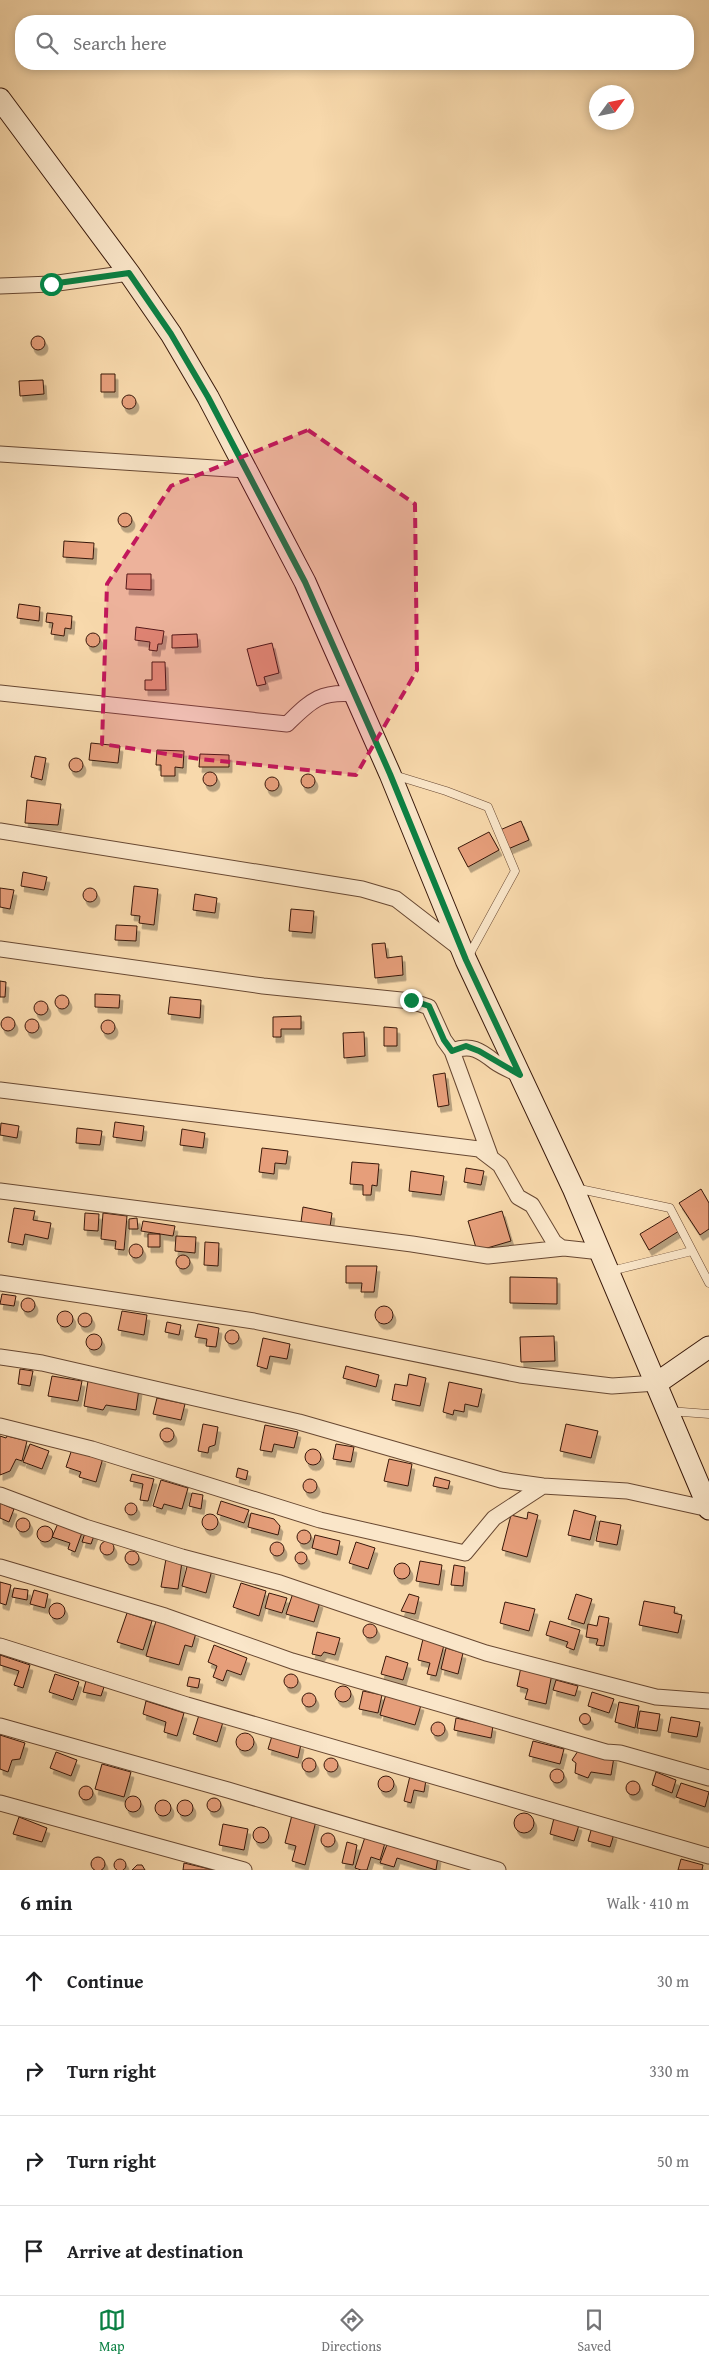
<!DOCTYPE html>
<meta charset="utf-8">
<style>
:root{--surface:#fff;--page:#f2f2f2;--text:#202124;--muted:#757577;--line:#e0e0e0;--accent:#0b8043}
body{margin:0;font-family:"Gentium Book Plus",serif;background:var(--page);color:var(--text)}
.compass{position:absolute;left:589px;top:85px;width:45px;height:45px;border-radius:50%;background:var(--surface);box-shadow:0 2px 8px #0003;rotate:57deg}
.stop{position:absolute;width:15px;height:15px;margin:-11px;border:4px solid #0b8043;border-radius:50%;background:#fff}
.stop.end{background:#0b8043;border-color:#fff;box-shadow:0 1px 5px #0008}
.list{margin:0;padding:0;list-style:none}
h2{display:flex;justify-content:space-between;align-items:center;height:65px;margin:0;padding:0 20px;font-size:21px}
h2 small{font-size:16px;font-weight:400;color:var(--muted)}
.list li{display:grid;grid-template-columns:32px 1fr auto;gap:15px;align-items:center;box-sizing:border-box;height:90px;padding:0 20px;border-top:1px solid var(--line)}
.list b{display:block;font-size:19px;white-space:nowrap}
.list em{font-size:16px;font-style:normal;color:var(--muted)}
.icon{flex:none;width:28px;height:28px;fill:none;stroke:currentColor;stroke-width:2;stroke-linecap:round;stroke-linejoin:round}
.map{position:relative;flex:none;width:709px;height:1870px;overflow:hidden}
.search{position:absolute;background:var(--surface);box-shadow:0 2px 8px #0003;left:15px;right:15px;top:15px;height:55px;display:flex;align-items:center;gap:12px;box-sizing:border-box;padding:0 18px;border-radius:20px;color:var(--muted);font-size:19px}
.sheet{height:425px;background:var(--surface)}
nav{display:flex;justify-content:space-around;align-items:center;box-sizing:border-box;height:70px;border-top:1px solid var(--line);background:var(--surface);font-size:14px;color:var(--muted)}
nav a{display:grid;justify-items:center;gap:2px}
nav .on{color:var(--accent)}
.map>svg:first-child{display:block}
</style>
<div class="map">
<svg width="709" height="1870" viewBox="0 0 709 1870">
<defs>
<filter id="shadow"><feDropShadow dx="3" dy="5.5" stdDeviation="0" flood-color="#0004"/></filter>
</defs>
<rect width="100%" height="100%" fill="#f8d9ac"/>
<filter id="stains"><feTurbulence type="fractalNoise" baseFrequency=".004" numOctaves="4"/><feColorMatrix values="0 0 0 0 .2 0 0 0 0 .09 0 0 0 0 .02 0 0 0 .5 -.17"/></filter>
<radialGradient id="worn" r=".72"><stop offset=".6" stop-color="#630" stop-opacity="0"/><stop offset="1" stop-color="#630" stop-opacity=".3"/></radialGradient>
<path fill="#e69e7a" stroke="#38180a" filter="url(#shadow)" d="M31 343a7 7 0 1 1 14 0a7 7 0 1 1-14 0Z
M101 374H115V392H101Z
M43 380 44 394 20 396 19 381Z
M122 402a7 7 0 1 1 14 0a7 7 0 1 1-14 0Z
M118 520a7 7 0 1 1 14 0a7 7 0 1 1-14 0Z
M64 541 94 543 93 559 63 557Z
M127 574H151V590L126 589Z
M19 604 40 607 39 621 17 618Z
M47 613 72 616 71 629 65 628 64 636 51 634 53 623 46 622Z
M136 627 164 631 162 644H158L157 651 149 650 150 642 135 640Z
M86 640a7 7 0 1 1 14 0a7 7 0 1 1-14 0Z
M197 634 198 647 172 648V635Z
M272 643 279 673 264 677 266 684 257 686 247 649Z
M152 662H165L166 690H145V680H152Z
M91 743 120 746 118 763 89 760Z
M157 750 184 751 183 768 175 767V776H161V765H156Z
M200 754 229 755V767H199Z
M35 756 46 758 42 780 31 777Z
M69 765a7 7 0 1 1 14 0a7 7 0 1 1-14 0Z
M203 779a7 7 0 1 1 14 0a7 7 0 1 1-14 0Z
M301 781a7 7 0 1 1 14 0a7 7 0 1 1-14 0Z
M265 784a7 7 0 1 1 14 0a7 7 0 1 1-14 0Z
M27 800 61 804 58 825 25 823Z
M521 821 529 840 508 849 500 830Z
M489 832 499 850 468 867 458 848Z
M23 872 47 877 44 890 21 886Z
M134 886 158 889 154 925 139 923 140 916 131 915Z
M0 888 14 890 10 909 0 907Z
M83 895a7 7 0 1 1 14 0a7 7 0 1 1-14 0Z
M195 894 217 898 215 913 193 910Z
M291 909 314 911 312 933 289 931Z
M116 925 137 926 136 941 115 940Z
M385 943 387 958 402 956 403 975 375 978 372 944Z
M0 981 6 982 5 997H0Z
M95 994 120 995 119 1008 95 1007Z
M55 1002a7 7 0 1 1 14 0a7 7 0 1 1-14 0Z
M170 997 201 1000 200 1018 168 1014Z
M34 1008a7 7 0 1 1 14 0a7 7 0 1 1-14 0Z
M301 1016V1029H281V1037H273V1017Z
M1 1024a7 7 0 1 1 14 0a7 7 0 1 1-14 0Z
M25 1026a7 7 0 1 1 14 0a7 7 0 1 1-14 0Z
M101 1027a7 7 0 1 1 14 0a7 7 0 1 1-14 0Z
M384 1027 397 1028V1046H384Z
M364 1032 365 1056 344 1058 343 1033Z
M445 1073 449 1105 438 1107 433 1075Z
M115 1122 144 1126 142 1141 113 1137Z
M1 1123 19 1126 17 1138 0 1135Z
M77 1128 102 1131 100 1145 76 1143Z
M182 1129 205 1133 203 1148 180 1145Z
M262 1148 288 1151 286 1164 275 1163 274 1174 259 1172Z
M352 1162 379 1164 377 1186 372 1185 371 1195H363V1185L350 1184Z
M466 1168 484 1171 481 1185 464 1182Z
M411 1171 444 1176 441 1195 409 1191Z
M701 1189 709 1203V1229L700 1235 679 1203Z
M303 1207 332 1213 330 1227 301 1222Z
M14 1208 35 1211 33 1220 51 1223 48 1239 25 1234 23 1245 8 1242Z
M502 1211 511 1241 477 1251 468 1221Z
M85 1213 99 1214 98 1231 84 1230Z
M103 1213 127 1216 124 1250 115 1249 116 1241 101 1239Z
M670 1216 679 1231 649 1250 640 1234Z
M137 1218 138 1229H129V1219Z
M143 1221 175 1226 173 1236 141 1231Z
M148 1234H160V1247H148Z
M176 1236 196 1237 195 1253 175 1251Z
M205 1242 219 1243 218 1266 204 1265Z
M129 1251a7 7 0 1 1 14 0a7 7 0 1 1-14 0Z
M176 1262a7 7 0 1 1 14 0a7 7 0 1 1-14 0Z
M346 1266H377L374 1292H361L362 1283H346Z
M510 1277 557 1278V1304L510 1303Z
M2 1294 16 1296 14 1306 0 1304Z
M21 1305a7 7 0 1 1 14 0a7 7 0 1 1-14 0Z
M375 1315a9 9 0 1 1 18 0a9 9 0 1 1-18 0Z
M122 1311 147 1315 144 1335 118 1330Z
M57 1319a8 8 0 1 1 16 0a8 8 0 1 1-16 0Z
M78 1320a7 7 0 1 1 14 0a7 7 0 1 1-14 0Z
M167 1322 181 1325 179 1335 165 1332Z
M198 1324 219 1328 216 1347 206 1346 207 1339 195 1337Z
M225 1337a7 7 0 1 1 14 0a7 7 0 1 1-14 0Z
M86 1342a8 8 0 1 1 16 0a8 8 0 1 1-16 0Z
M554 1336 555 1361 521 1362 520 1337Z
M263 1338 290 1344 287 1359 270 1356 267 1369 257 1366Z
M346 1366 379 1375 376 1387 343 1378Z
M20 1369 33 1371 30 1386 18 1384Z
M409 1374 426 1378 420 1406 392 1400 395 1384 407 1386Z
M52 1376 82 1381 78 1401 48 1396Z
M88 1381 139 1389 136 1410 106 1405 103 1410 84 1406Z
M449 1382 482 1389 478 1407 465 1404 464 1412 454 1410 453 1415 443 1412Z
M157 1398 185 1404 181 1420 153 1414Z
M203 1424 218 1427 215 1445 209 1447 208 1453 198 1451Z
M566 1424 598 1431 591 1458 560 1451Z
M265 1425 298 1432 294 1448 274 1444 272 1452 260 1450Z
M160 1435a7 7 0 1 1 14 0a7 7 0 1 1-14 0Z
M0 1436 6 1438 7 1436 27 1441 22 1461 16 1459 10 1471 0 1475Z
M30 1444 49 1451 42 1469 23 1462Z
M336 1444 354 1447 351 1462 333 1459Z
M72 1449 103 1458 96 1482 79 1477 81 1472 66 1467Z
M305 1457a8 8 0 1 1 16 0a8 8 0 1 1-16 0Z
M389 1459 412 1464 408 1486 384 1481Z
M238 1468 248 1471 246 1480 236 1477Z
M132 1474 154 1479 148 1501 140 1500 143 1484 130 1481Z
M435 1477 450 1481 448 1489 433 1486Z
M303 1486a7 7 0 1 1 14 0a7 7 0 1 1-14 0Z
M161 1480 188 1488 182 1509 164 1504 162 1509 153 1506Z
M192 1493 203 1495 201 1509 189 1506Z
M221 1501 249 1510 244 1523 217 1514Z
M125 1509a6 6 0 1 1 12 0a6 6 0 1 1-12 0Z
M0 1503 14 1509 9 1522 0 1518Z
M574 1510 596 1516 590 1540 568 1535Z
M528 1512 538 1515 527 1557 502 1550 511 1515 527 1519Z
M251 1513 274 1519 280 1526 278 1535 248 1527Z
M202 1522a8 8 0 1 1 16 0a8 8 0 1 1-16 0Z
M16 1525a7 7 0 1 1 14 0a7 7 0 1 1-14 0Z
M59 1521 83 1530 75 1552 68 1549 70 1543 52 1537Z
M600 1521 621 1525 617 1545 596 1541Z
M37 1534a8 8 0 1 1 16 0a8 8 0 1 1-16 0Z
M86 1530 95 1533 91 1544 82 1542Z
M297 1537a7 7 0 1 1 14 0a7 7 0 1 1-14 0Z
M315 1535 340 1541 337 1555 312 1548Z
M100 1548a7 7 0 1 1 14 0a7 7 0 1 1-14 0Z
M270 1549a7 7 0 1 1 14 0a7 7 0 1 1-14 0Z
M356 1542 375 1548 368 1569 349 1563Z
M125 1558a7 7 0 1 1 14 0a7 7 0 1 1-14 0Z
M295 1558a6 6 0 1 1 12 0a6 6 0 1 1-12 0Z
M166 1559 182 1562 178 1589 161 1587Z
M420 1561 442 1565 439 1585 416 1581Z
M188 1563 212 1570 206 1593 182 1586Z
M394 1571a8 8 0 1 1 16 0a8 8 0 1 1-16 0Z
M454 1565 465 1567 463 1586 451 1585Z
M0 1582 11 1585 6 1605 0 1603Z
M241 1583 266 1591 259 1616 233 1607Z
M14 1588 28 1590 27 1600 12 1597Z
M34 1590 48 1594 45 1608 30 1604Z
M269 1593 287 1598 282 1613 265 1608Z
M293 1593 320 1602 314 1622 286 1614Z
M409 1594 419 1597 415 1614 401 1611Z
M576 1594 592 1599 584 1624 568 1619Z
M644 1601 675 1607 674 1613 682 1615 678 1633 639 1625Z
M505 1602 535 1609 529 1631 500 1623Z
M49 1611a8 8 0 1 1 16 0a8 8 0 1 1-16 0Z
M127 1613 152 1621 143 1650 117 1642Z
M599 1616 609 1618 604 1646 596 1645 598 1639 586 1637 588 1624 597 1626Z
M156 1621 196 1633 192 1647 185 1645 179 1665 146 1656Z
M550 1621 580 1630 574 1650 566 1647 568 1642 546 1635Z
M363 1631a7 7 0 1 1 14 0a7 7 0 1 1-14 0Z
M317 1632 340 1638 335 1655 324 1652 321 1656 312 1654Z
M423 1639 444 1645 436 1676 427 1674 430 1663 418 1660Z
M214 1645 247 1658 241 1675 227 1670 223 1681 213 1677 217 1666 208 1662Z
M446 1648 463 1653 458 1674 441 1669Z
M0 1655 30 1665 23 1688 14 1685 19 1671 0 1665Z
M386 1656 408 1663 403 1680 381 1674Z
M521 1667 552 1674 546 1704 525 1699 528 1689 517 1686Z
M55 1674 79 1682 73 1700 49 1692Z
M284 1681a7 7 0 1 1 14 0a7 7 0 1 1-14 0Z
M189 1677 200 1679 198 1688 187 1686Z
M556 1680 578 1686 575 1696 553 1690Z
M86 1681 104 1687 101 1696 83 1692Z
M335 1694a8 8 0 1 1 16 0a8 8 0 1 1-16 0Z
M363 1691 382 1695 378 1713 359 1709Z
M592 1692 614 1699 609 1713 588 1706Z
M302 1700a7 7 0 1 1 14 0a7 7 0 1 1-14 0Z
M386 1694 421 1705 415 1725 380 1715Z
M146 1701 184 1713 177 1736 164 1732 166 1722 143 1714Z
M619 1702 639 1706 635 1728 615 1722Z
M640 1711 660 1714 657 1731 637 1728Z
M579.5 1719a5.5 5.5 0 1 1 11 0a5.5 5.5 0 1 1-11 0Z
M199 1715 223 1722 217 1742 193 1734Z
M671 1717 700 1722 697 1737 668 1732Z
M456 1718 493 1726 491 1738 454 1730Z
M431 1729a7 7 0 1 1 14 0a7 7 0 1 1-14 0Z
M236 1742a9 9 0 1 1 18 0a9 9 0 1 1-18 0Z
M0 1735 25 1743 20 1759 12 1760 8 1772 0 1769Z
M272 1736 301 1744 298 1758 268 1749Z
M533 1741 564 1749 560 1764 529 1756Z
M578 1751 614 1757 611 1775 591 1772 588 1778 575 1773 576 1763 572 1760Z
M56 1752 77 1760 71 1776 50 1768Z
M324 1765a7 7 0 1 1 14 0a7 7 0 1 1-14 0Z
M302 1765a7 7 0 1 1 14 0a7 7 0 1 1-14 0Z
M102 1764 131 1772 124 1797 95 1789Z
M550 1776a7 7 0 1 1 14 0a7 7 0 1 1-14 0Z
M656 1772 676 1780 672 1793 652 1785Z
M410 1776 426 1780 424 1792 414 1790 411 1803 404 1801Z
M378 1784a8 8 0 1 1 16 0a8 8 0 1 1-16 0Z
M626 1788a7 7 0 1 1 14 0a7 7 0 1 1-14 0Z
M681 1783 709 1792 705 1807 676 1797Z
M79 1793a7 7 0 1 1 14 0a7 7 0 1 1-14 0Z
M125 1804a8 8 0 1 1 16 0a8 8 0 1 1-16 0Z
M207 1805a7 7 0 1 1 14 0a7 7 0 1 1-14 0Z
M155 1808a8 8 0 1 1 16 0a8 8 0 1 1-16 0Z
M177 1808a8 8 0 1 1 16 0a8 8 0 1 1-16 0Z
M514 1823a10 10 0 1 1 20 0a10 10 0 1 1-20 0Z
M292 1815 316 1821 305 1865 292 1861 296 1846 285 1843Z
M19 1817 47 1828 42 1842 13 1834Z
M554 1818 579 1825 574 1841 550 1834Z
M223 1824 248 1829 244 1850 219 1845Z
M253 1835a8 8 0 1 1 16 0a8 8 0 1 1-16 0Z
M592 1827 614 1834 610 1847 588 1841Z
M321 1840a7 7 0 1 1 14 0a7 7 0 1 1-14 0Z
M365 1837 385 1843 380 1860 371 1857 367 1870H361L355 1868Z
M347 1842 357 1845 353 1865 342 1863Z
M388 1842 438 1857 436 1870 397 1858 394 1867 380 1863Z
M91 1864a7 7 0 1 1 14 0a7 7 0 1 1-14 0Z
M114 1865a6 6 0 1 1 12 0a6 6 0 1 1-12 0Z
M681 1859 703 1865 702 1870H678Z
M184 1863 214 1870H183Z
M137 1865H142L145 1870H132Z"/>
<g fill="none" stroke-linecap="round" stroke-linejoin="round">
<g stroke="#684832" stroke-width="9">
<path id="lane" d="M394 775 446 791 488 807 515 871 468 957
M575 1188 670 1208 709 1283
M611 1271 692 1251
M669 1411 709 1414"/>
</g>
<g stroke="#684832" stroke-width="17">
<path id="street" d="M0 286 51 284 129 273
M0 454 245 470
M0 693 287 724C311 701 319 691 354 694
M0 831 362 889 396 899 462 950
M0 949 263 986 411 1001 429 1007 444 1040 452 1051C471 1044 480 1050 495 1062 502 1067 512 1071 520 1075
M452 1051 491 1158
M0 1090 479 1149 500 1165 518 1197 532 1205 554 1242 562 1248
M0 1191 412 1244 488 1256 564 1248 601 1252
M0 1283 254 1321 520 1375 612 1386 657 1383
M0 1357 42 1363 299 1422 501 1480 543 1486 627 1491 709 1509
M0 1426 92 1449 320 1520 465 1553 494 1518 543 1486
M0 1495 85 1527 182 1557 280 1583 486 1653 656 1697 709 1701
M0 1567 165 1616 292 1661 606 1752 620 1753 709 1778
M0 1646 187 1705 709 1856
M0 1726 228 1790 498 1870
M0 1803 244 1870"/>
</g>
<g stroke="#38180a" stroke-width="23">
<path id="secondary" d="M0 99 129 273 171 334 208 397 305 582 390 774 466 960 573 1188 709 1509
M657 1383 709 1347"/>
</g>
<use href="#lane" stroke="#fae6c9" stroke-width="8"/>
<use href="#street" stroke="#fae6c9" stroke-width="15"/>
<use href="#secondary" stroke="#fae6c9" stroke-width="21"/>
</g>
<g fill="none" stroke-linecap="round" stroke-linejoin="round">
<path stroke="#0b8043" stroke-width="6" d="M51 284 129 273 171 334 208 397 305 582 390 774 466 960 520 1075 479 1051 466 1046 452 1051 444 1040 429 1006 411 1000"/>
</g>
<path fill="#c2185b" fill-opacity="0.2" stroke="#c2185b" stroke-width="4" stroke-dasharray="10 6" stroke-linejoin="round" d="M308 430 415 504 417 670 356 775 200 759 102 744 107 584 171 486Z"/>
<rect width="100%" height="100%" filter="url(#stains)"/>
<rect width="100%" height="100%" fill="url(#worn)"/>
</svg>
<svg class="compass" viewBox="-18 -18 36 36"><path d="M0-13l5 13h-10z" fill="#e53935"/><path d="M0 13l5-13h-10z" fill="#757577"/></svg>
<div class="stop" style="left:51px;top:284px"></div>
<div class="stop end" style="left:411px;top:1000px"></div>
<div class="search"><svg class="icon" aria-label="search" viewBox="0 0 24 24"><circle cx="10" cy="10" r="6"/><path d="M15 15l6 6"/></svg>Search here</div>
</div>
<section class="sheet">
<h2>6 min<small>Walk · 410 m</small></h2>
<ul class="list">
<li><svg class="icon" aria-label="ahead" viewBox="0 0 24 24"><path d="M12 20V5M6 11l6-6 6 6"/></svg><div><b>Continue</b></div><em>30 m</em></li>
<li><svg class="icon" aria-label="right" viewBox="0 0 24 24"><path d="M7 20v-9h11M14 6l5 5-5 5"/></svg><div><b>Turn right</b></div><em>330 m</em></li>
<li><svg class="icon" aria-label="right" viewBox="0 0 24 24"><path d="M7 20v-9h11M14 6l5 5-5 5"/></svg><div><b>Turn right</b></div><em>50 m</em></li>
<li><svg class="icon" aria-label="arrive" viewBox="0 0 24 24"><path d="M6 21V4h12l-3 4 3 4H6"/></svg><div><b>Arrive at destination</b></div></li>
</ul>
</section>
<nav>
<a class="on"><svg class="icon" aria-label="map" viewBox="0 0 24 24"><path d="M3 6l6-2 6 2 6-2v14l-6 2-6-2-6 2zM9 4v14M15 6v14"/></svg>Map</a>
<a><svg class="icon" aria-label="directions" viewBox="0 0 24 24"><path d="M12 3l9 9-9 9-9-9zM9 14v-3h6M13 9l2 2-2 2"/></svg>Directions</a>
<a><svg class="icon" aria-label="saved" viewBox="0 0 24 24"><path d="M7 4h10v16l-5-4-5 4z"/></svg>Saved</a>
</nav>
